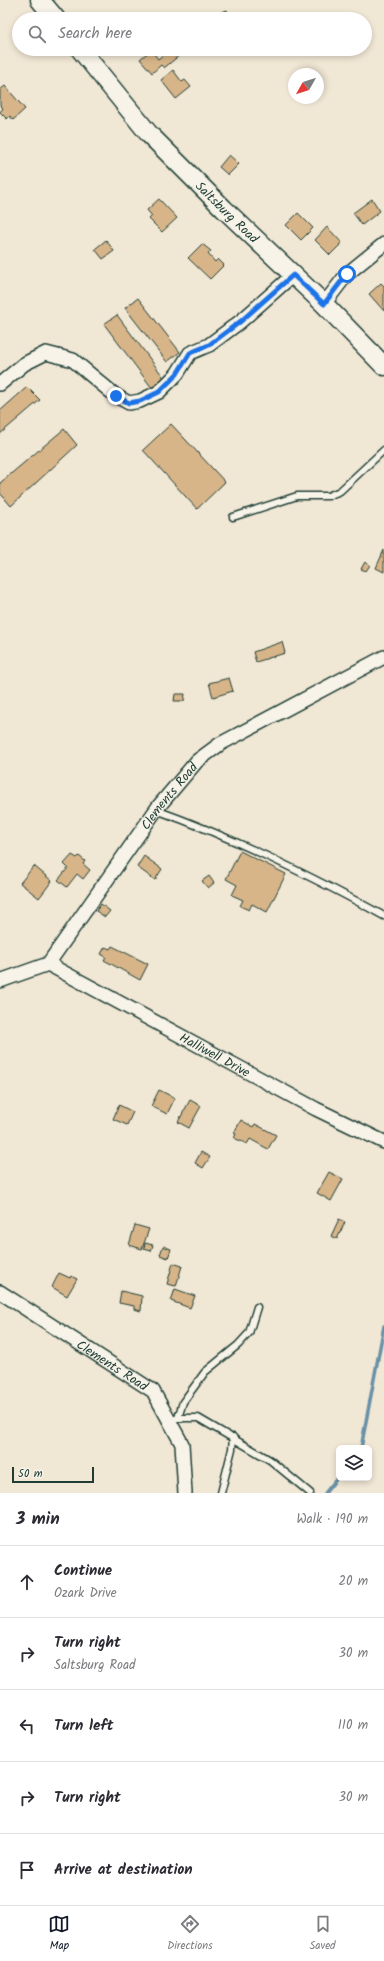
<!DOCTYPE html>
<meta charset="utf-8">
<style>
:root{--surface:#fff;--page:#f2f2f3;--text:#2b2b33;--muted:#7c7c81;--line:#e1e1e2;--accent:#111827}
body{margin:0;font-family:Kalam,sans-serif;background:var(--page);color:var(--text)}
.controls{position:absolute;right:12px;bottom:12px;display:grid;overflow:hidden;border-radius:6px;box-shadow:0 2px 6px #0003}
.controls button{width:36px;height:36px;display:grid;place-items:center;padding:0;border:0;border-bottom:1px solid var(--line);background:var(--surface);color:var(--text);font:20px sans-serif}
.compass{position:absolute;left:288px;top:68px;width:36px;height:36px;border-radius:50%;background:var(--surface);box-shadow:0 2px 6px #0003;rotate:231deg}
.scale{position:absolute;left:12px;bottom:10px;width:82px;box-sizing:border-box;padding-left:4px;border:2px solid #1f3d34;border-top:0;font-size:11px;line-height:14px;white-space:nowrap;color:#1f3d34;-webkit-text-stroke:3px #f7f3e8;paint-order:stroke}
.stop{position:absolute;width:12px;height:12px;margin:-9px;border:3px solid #1a73e8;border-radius:50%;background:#fff}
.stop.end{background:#1a73e8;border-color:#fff;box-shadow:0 1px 4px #0008}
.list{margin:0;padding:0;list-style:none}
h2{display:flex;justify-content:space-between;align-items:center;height:52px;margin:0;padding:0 16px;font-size:17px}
h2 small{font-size:13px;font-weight:400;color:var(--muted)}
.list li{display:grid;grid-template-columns:26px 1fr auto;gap:12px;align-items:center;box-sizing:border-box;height:72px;padding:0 16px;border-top:1px solid var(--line)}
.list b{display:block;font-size:15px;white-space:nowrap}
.list p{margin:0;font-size:13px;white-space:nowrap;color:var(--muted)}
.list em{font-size:13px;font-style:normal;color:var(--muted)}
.icon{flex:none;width:22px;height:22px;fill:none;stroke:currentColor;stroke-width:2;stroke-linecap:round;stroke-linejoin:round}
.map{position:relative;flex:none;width:384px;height:1493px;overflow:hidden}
.search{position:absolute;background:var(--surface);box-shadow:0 2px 6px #0003;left:12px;right:12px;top:12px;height:44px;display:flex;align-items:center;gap:10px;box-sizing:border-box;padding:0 14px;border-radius:22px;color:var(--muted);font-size:15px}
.sheet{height:412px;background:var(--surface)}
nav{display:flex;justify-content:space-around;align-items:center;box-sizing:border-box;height:56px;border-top:1px solid var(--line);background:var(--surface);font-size:11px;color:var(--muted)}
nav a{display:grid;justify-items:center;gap:2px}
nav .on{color:var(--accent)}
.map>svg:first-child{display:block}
</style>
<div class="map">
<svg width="384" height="1493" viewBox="0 0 384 1493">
<rect width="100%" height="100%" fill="#f1e7d5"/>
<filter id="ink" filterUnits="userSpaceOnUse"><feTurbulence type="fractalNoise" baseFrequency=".025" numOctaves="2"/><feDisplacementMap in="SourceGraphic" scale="8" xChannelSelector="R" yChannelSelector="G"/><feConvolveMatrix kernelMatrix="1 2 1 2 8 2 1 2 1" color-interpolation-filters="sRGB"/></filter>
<g filter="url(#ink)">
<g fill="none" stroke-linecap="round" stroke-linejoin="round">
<path stroke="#6890a7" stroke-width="3.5" d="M361 1448 384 1326
M325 1493 339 1476"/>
</g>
<path fill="#d7b589" stroke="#1f3d34" d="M227 10 230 19H218L216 14Z
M170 49H177L181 54 164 68 161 65 152 73 140 59 151 50 158 59Z
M173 70 182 82 185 80 191 87 176 99 161 80Z
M5 86 25 109 13 120 10 116 7 119 0 112 3 108 0 105V90Z
M229 155 239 164 228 175 219 167Z
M159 199 177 218 162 232 149 219 152 216 147 210Z
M372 199 380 211 362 225 353 213Z
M298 213 313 228 301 240 286 225Z
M327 227 342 243 330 255 315 240Z
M106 240 114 251 103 259 95 249Z
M202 244 211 251 208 254 215 262 218 259 224 265 210 279 188 258Z
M381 283 384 286V311L369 294Z
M138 298 180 352 167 362 125 308Z
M117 315 165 379 152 388 104 324Z
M27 387 40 400 0 434V411Z
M171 424 225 482 197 509 143 450Z
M64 429 77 445 11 506 0 493V483Z
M384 550V572L376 568Z
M365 562 370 565 366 571 361 569Z
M282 642 285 653 256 662 253 652Z
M229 678 233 691 213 697 209 683Z
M175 694H185L184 701H174Z
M240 851 286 874 267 912 252 904 249 910 240 906 243 900 232 895 237 885 226 879Z
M72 855 77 858 79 856 85 861 83 864 90 870 83 879 77 874 67 887 58 880 68 868 64 864Z
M144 856 162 869 155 880 137 867Z
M34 866 52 881 39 898 20 883Z
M209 876 214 883 208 888 202 881Z
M101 904 110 911 105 917 96 911Z
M112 946 148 964 140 980 104 960 106 957 101 954 105 947 110 949Z
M159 1090 175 1098 167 1114 151 1106Z
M190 1100 201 1106 189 1128 178 1122Z
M119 1105 133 1112 127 1125 113 1119Z
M241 1120 253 1127 255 1124 276 1135 268 1149 250 1139 247 1144 234 1138 236 1134 234 1133Z
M201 1152 210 1157 203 1168 195 1163Z
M329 1172 343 1179 331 1201 317 1193Z
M339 1219 345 1222 337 1239 331 1236Z
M135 1225 149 1229 142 1249 129 1245Z
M145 1243 153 1245 151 1251 144 1249Z
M163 1246 171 1249 168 1258 160 1255Z
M173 1263 182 1266 176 1286 167 1284Z
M59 1273 70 1278 71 1276 77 1279 67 1296 52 1287Z
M175 1289 195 1296 190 1308 171 1301Z
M121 1291 142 1296 141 1311 134 1309V1306L119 1303Z"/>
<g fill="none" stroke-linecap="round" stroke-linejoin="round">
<g stroke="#1f3d34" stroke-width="9">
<path id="lane" d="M233 517 297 496H328L340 491 384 450
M156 810C235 838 311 876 384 916
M178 1418 183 1402 205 1372 238 1345 249 1333 257 1307
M169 1421 178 1418H198L270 1460 310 1493
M221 1493 232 1449 233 1437"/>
</g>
<g stroke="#1f3d34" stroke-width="16">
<g id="street">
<path d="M324 304 347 274 384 244"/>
<path d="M0 384 24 364 46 353 73 360 116 396 129 403 140 401 159 392 177 374 190 353 209 345 241 321 293 275"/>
<path id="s1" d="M48 964 316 1109 384 1142"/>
<path id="s2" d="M0 981 48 964 158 807 197 761 220 744 384 657"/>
<path id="s3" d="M0 1292 153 1391 182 1444 185 1493"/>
</g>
</g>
<g stroke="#1f3d34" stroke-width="21">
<g id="secondary">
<path d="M40 0 56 19"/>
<path id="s4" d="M80 49 149 134 224 209 324 304 384 366"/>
</g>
</g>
<use href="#lane" stroke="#f7f3e8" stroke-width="6"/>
<use href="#street" stroke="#f7f3e8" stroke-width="13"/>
<use href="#secondary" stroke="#f7f3e8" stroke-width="18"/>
</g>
</g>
<g fill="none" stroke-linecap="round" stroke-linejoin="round" filter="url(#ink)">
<path stroke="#1a73e8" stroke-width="5" d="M116 396 129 403 140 401 159 392 177 374 190 353 209 345 241 321 293 275 324 304 347 274"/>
</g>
<g text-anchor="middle" stroke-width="3" stroke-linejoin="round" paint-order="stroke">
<g font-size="13" fill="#1f3d34" stroke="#f7f3e8">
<text dy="5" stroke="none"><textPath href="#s4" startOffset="220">Saltsburg Road</textPath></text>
<text dy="5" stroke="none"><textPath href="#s2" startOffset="258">Clements Road</textPath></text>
<text dy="5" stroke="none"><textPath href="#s1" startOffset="190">Halliwell Drive</textPath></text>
<text dy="5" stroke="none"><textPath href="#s3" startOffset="134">Clements Road</textPath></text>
</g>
</g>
</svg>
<div class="controls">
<button><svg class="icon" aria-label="layers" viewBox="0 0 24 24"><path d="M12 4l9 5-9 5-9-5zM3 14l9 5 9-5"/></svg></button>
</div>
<svg class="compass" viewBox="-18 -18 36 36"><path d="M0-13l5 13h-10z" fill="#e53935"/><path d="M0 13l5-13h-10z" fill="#7c7c81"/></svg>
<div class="scale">50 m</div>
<div class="stop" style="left:347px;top:274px"></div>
<div class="stop end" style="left:116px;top:396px"></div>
<div class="search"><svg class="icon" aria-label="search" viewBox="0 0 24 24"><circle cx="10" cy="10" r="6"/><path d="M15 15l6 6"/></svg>Search here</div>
</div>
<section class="sheet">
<h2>3 min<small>Walk · 190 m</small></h2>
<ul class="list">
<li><svg class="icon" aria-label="ahead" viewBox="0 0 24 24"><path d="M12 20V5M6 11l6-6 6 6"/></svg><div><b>Continue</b><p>Ozark Drive</p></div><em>20 m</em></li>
<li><svg class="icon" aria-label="right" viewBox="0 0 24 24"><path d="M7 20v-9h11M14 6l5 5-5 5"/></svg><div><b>Turn right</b><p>Saltsburg Road</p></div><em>30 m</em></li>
<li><svg class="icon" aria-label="left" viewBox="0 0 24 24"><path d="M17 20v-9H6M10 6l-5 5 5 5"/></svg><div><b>Turn left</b></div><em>110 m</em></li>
<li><svg class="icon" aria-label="right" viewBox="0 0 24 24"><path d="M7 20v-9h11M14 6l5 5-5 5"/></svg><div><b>Turn right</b></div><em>30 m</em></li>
<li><svg class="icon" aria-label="arrive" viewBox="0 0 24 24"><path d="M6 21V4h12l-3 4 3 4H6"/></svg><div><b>Arrive at destination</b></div></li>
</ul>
</section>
<nav>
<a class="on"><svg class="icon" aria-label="map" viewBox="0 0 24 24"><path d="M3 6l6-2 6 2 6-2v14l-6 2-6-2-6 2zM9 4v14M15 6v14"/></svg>Map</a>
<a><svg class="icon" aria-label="directions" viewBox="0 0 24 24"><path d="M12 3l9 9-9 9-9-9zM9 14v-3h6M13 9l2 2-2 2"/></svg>Directions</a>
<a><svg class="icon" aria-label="saved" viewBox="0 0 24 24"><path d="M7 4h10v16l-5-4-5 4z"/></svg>Saved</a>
</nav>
